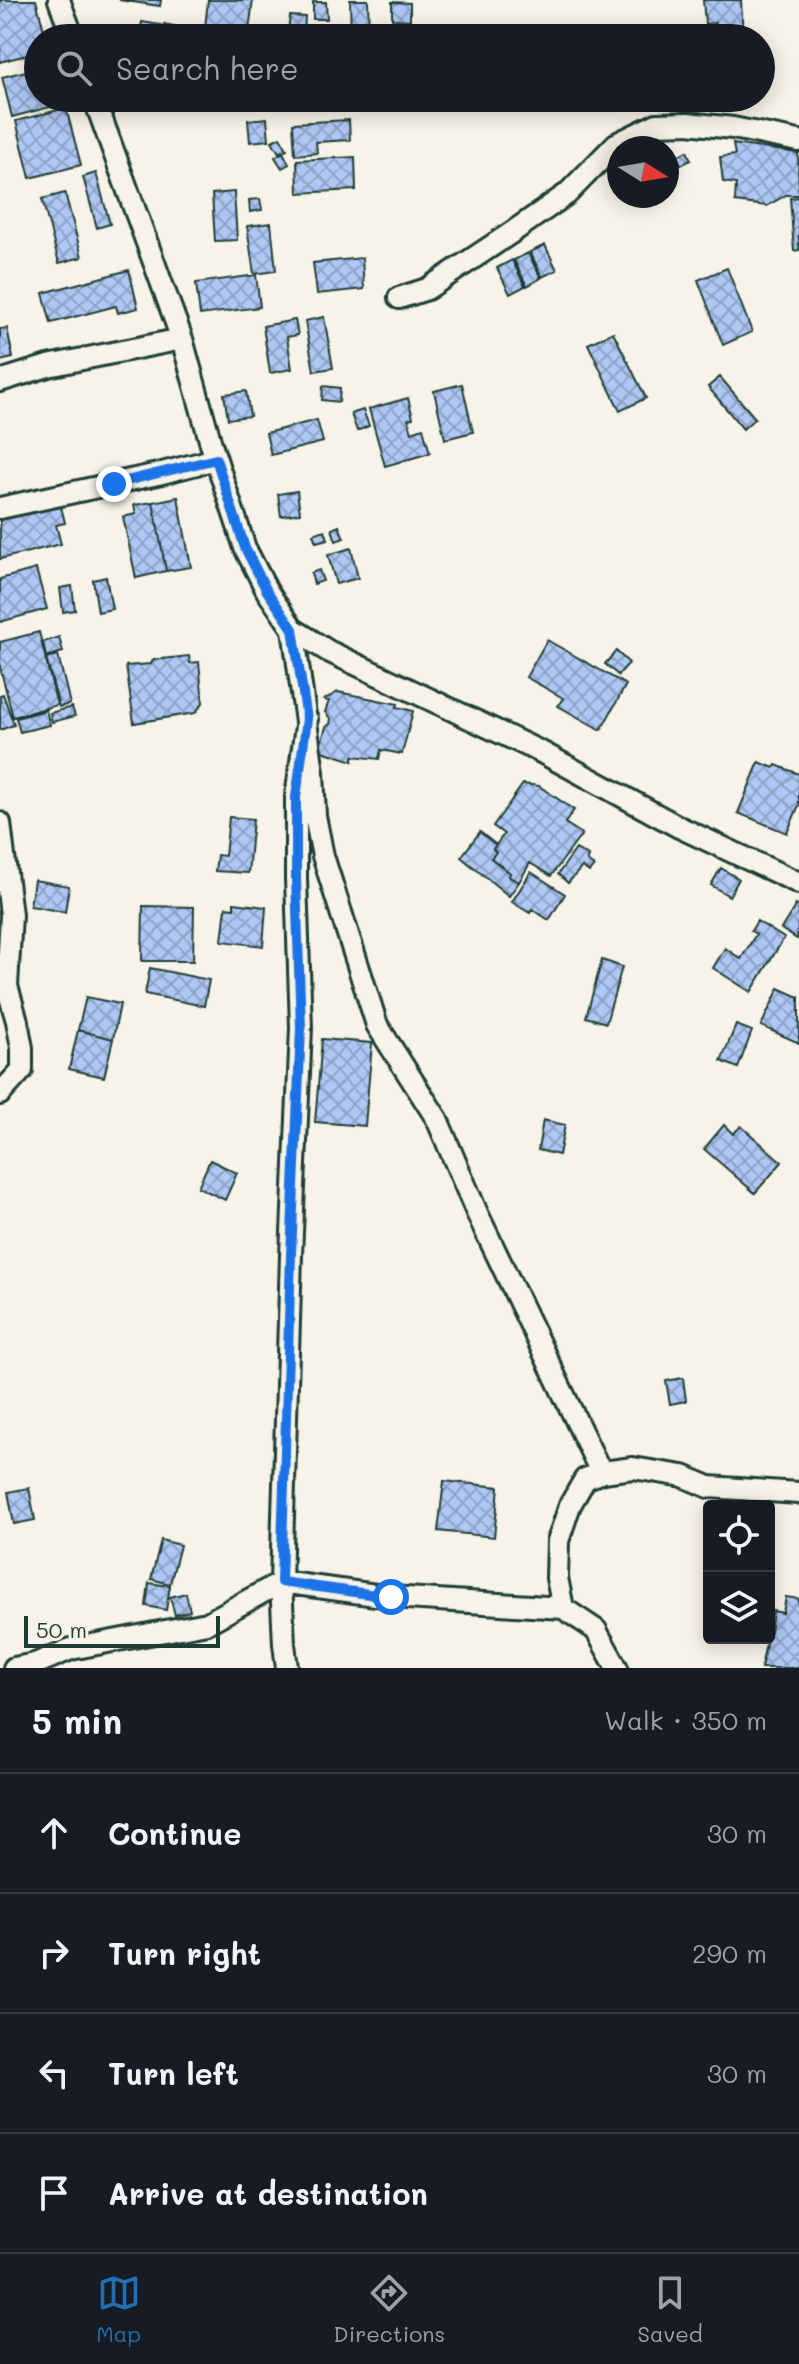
<!DOCTYPE html>
<meta charset="utf-8">
<style>
:root{--surface:#171b24;--page:#20242c;--text:#f1f3f6;--muted:#9ea1a6;--line:#363941;--accent:#1f6fb2}
body{margin:0;font-family:Mali,sans-serif;background:var(--page);color:var(--text)}
.controls{position:absolute;right:24px;bottom:24px;display:grid;overflow:hidden;border-radius:8px;box-shadow:0 4px 20px #0003}
.controls button{width:72px;height:72px;display:grid;place-items:center;padding:0;border:0;border-bottom:2px solid var(--line);background:var(--surface);color:var(--text);font:40px sans-serif}
.compass{position:absolute;left:607px;top:136px;width:72px;height:72px;border-radius:50%;background:var(--surface);box-shadow:0 4px 20px #0003;rotate:101deg}
.scale{position:absolute;left:24px;bottom:20px;width:196px;box-sizing:border-box;padding-left:8px;border:4px solid #1f3d34;border-top:0;font-size:22px;line-height:28px;white-space:nowrap;color:#1f3d34;-webkit-text-stroke:6px #f7f3e8;paint-order:stroke}
.stop{position:absolute;width:24px;height:24px;margin:-18px;border:6px solid #1a73e8;border-radius:50%;background:#fff}
.stop.end{background:#1a73e8;border-color:#fff;box-shadow:0 2px 8px #0008}
.list{margin:0;padding:0;list-style:none}
h2{display:flex;justify-content:space-between;align-items:center;height:104px;margin:0;padding:0 32px;font-size:34px}
h2 small{font-size:26px;font-weight:400;color:var(--muted)}
.list li{display:grid;grid-template-columns:52px 1fr auto;gap:24px;align-items:center;box-sizing:border-box;height:120px;padding:0 32px;border-top:2px solid var(--line)}
.list b{display:block;font-size:30px;white-space:nowrap}
.list em{font-size:26px;font-style:normal;color:var(--muted)}
.icon{flex:none;width:44px;height:44px;fill:none;stroke:currentColor;stroke-width:2;stroke-linecap:round;stroke-linejoin:round}
.map{position:relative;flex:none;width:799px;height:1668px;overflow:hidden}
.search{position:absolute;background:var(--surface);box-shadow:0 4px 20px #0003;left:24px;right:24px;top:24px;height:88px;display:flex;align-items:center;gap:20px;box-sizing:border-box;padding:0 28px;border-radius:44px;color:var(--muted);font-size:30px}
.sheet{height:584px;background:var(--surface)}
nav{display:flex;justify-content:space-around;align-items:center;box-sizing:border-box;height:112px;border-top:2px solid var(--line);background:var(--surface);font-size:22px;color:var(--muted)}
nav a{display:grid;justify-items:center;gap:4px}
nav .on{color:var(--accent)}
.map>svg:first-child{display:block}
</style>
<div class="map">
<svg width="799" height="1668" viewBox="0 0 799 1668">
<defs>
<pattern id="building-cross-hatch" width="8" height="8" patternUnits="userSpaceOnUse" patternTransform="scale(2)"><rect width="8" height="8" fill="#b0c7f5"/><path d="M0 0l8 8M0 8l8-8" fill="none" stroke="#8fa3c7"/></pattern>
</defs>
<rect width="100%" height="100%" fill="#f7f3e8"/>
<filter id="ink" filterUnits="userSpaceOnUse"><feTurbulence type="fractalNoise" baseFrequency=".0125" numOctaves="2"/><feDisplacementMap in="SourceGraphic" scale="16" xChannelSelector="R" yChannelSelector="G"/><feConvolveMatrix kernelMatrix="1 2 1 2 8 2 1 2 1" color-interpolation-filters="sRGB"/></filter>
<g filter="url(#ink)">
<path fill="url(#building-cross-hatch)" stroke="#1f3d34" stroke-width="2" d="M0 0H36L45 34 39 35 38 52 0 62Z
M119 0H161L160 6Z
M208 0H253L248 38H204Z
M350 0H368L369 35H351Z
M703 0H741L743 38H716L715 23 705 24Z
M313 2H326L327 19H313Z
M392 2 410 3V20L392 19Z
M290 16 305 17 304 33 288 31Z
M142 22 161 25 159 38H139Z
M164 24 203 32 202 38H161Z
M38 68V98H64L65 103 12 117 2 77Z
M395 98H413L412 106 395 105Z
M606 98H650L651 99 609 110Z
M66 108 81 165 30 178 16 121Z
M267 118 269 140 250 142 248 120Z
M349 120 350 140 316 142 317 153 295 155 293 123Z
M280 137 287 149 279 153 272 141Z
M733 144 798 153 799 195H786L767 206 735 202 736 184 723 182 720 157 735 155Z
M687 151 691 160 681 165 677 156Z
M283 152 289 164 282 168 275 157Z
M355 157 356 190 298 193 297 160Z
M96 173 110 224 97 228 83 177Z
M234 192 237 240 215 241 212 194Z
M65 193 82 257 59 263 42 199Z
M799 197V250L794 251 790 198Z
M260 199 262 210 250 212 249 200Z
M271 223 276 271 254 274 247 226Z
M545 245 557 270 542 277 530 252Z
M528 253 541 278 527 286 514 260Z
M362 258 364 289 317 294 313 263Z
M512 260 525 286 510 294 497 268Z
M727 268 752 332 723 345 698 280Z
M129 270 138 308 118 313 116 306 51 323 43 293Z
M256 275 260 307 200 315 196 283Z
M324 317 333 368 314 371 305 321Z
M295 320 298 335 287 337 292 369 270 373 263 326Z
M7 328 13 358 0 361V329Z
M613 332 646 398 620 411 588 344Z
M720 377 755 418 743 429 708 387Z
M462 384 473 432 445 439 434 391Z
M323 386 340 388 339 402 322 400Z
M246 391 250 416 228 419 224 394Z
M408 398 413 418 408 419 412 432 423 428 430 453 385 466 369 409Z
M363 410 369 426 357 431 351 414Z
M317 420 323 442 271 455 266 433Z
M297 491 300 513 281 516 278 494Z
M178 497 191 567 166 571 153 502Z
M60 502 65 523 56 525 61 544 0 559V514Z
M153 502 166 571 136 578 123 517 136 514 134 505Z
M339 526 344 538 336 541 332 529Z
M325 530 328 539 316 542 313 534Z
M351 548 358 578 336 584 328 555Z
M36 569 47 609 0 622V579Z
M319 570 323 581 314 584 311 573Z
M106 577 112 609 98 612 93 580Z
M72 586 75 610 63 612 60 588Z
M39 632 57 705 13 717 0 667V642Z
M59 637 63 652 46 657 43 642Z
M547 640 626 685 601 730 558 706 563 698 526 677Z
M616 651 629 663 618 675 605 664Z
M58 655 70 704 59 707 46 658Z
M189 656 190 663 199 662 203 703 195 713 134 723 126 666 151 664 153 660Z
M338 692 398 704 397 707 413 711 402 754 381 750 379 759 353 756V761L319 750 326 727 330 724 331 719 325 712 329 701 324 700Z
M3 694 14 725 0 730V695Z
M72 707 75 716 52 722 50 713Z
M46 710 50 725 20 732 16 718Z
M759 762 774 768 776 765 799 774V805L787 833 738 813Z
M523 784 539 786 574 810 565 823 582 834 551 876 530 863 519 882 509 877 510 873 491 858 496 852 493 849 504 834 493 826Z
M229 817 253 819 248 873 215 871 217 855 225 856Z
M480 832 496 845 493 849 496 852 491 858 510 873 509 877 519 882 509 896 461 857Z
M576 849 588 856 587 861 594 866 589 872 582 867 568 883 558 874Z
M721 868 739 879 729 896 711 885Z
M531 872 565 894 549 920 532 909 530 913 512 902Z
M34 880 69 886 65 912 30 906Z
M234 903 266 907 263 946 222 941 226 907 234 908Z
M796 905 799 907 797 939 781 929Z
M143 906 194 907 193 961H142Z
M757 921 784 938 751 992 713 968 725 948 741 959 756 934 751 931Z
M602 960 622 967 606 1023 586 1017Z
M150 968 209 980 204 1006 145 994Z
M779 988 799 997V1043L761 1026Z
M86 997 120 1004 113 1039 78 1030Z
M736 1025 752 1031 738 1068 721 1061Z
M78 1030 113 1039 104 1077 69 1069Z
M322 1039 372 1043 365 1126 315 1122Z
M543 1120 565 1125 559 1155 538 1150Z
M724 1125 733 1134 741 1126 782 1162 755 1193 704 1149Z
M210 1160 237 1173 225 1200 198 1187Z
M683 1378 686 1401 670 1404 666 1381Z
M444 1481 499 1487 494 1537 438 1531Z
M29 1488 35 1520 14 1524 8 1492Z
M161 1540 180 1545 170 1584 151 1579Z
M149 1583 170 1586 166 1610 146 1606Z
M186 1593 190 1611 175 1615 170 1597Z
M786 1597 799 1599V1668H761L767 1638H769L773 1611 783 1613Z"/>
<g fill="none" stroke-linecap="round" stroke-linejoin="round">
<g stroke="#1f3d34" stroke-width="26">
<path id="street" d="M59 0 73 38
M94 98 182 339 211 444 245 548 267 591 293 629 328 651 543 753 679 827 799 883
M399 298 427 289 511 233 567 194 616 144 657 124 688 123 733 128 799 141
M0 381 48 366 182 339
M0 508 158 474 216 459
M293 629 313 772 315 816 323 856 377 1025 437 1119 477 1213 596 1462 603 1472 633 1468 683 1476 709 1487 799 1493
M307 719 296 797V879L301 1028 291 1255 281 1582 391 1597 563 1608 596 1630 617 1668
M0 823 11 915 7 986 17 1021 22 1048V1070L0 1094
M563 1608 557 1578 558 1541 570 1505 585 1479 603 1472
M14 1668 35 1664 71 1649 207 1623 281 1582 284 1644 287 1668"/>
</g>
<use href="#street" stroke="#f7f3e8" stroke-width="20"/>
</g>
</g>
<g fill="none" stroke-linecap="round" stroke-linejoin="round" filter="url(#ink)">
<path stroke="#1a73e8" stroke-width="10" d="M114 484 216 459 245 548 267 591 293 629 307 719 296 797V879L301 1028 291 1255 281 1582 391 1597"/>
</g>
</svg>
<div class="controls">
<button><svg class="icon" aria-label="locate" viewBox="0 0 24 24"><circle cx="12" cy="12" r="6"/><path d="M12 2v4M12 18v4M2 12h4M18 12h4"/></svg></button>
<button><svg class="icon" aria-label="layers" viewBox="0 0 24 24"><path d="M12 4l9 5-9 5-9-5zM3 14l9 5 9-5"/></svg></button>
</div>
<svg class="compass" viewBox="-18 -18 36 36"><path d="M0-13l5 13h-10z" fill="#e53935"/><path d="M0 13l5-13h-10z" fill="#9ea1a6"/></svg>
<div class="scale">50 m</div>
<div class="stop" style="left:391px;top:1597px"></div>
<div class="stop end" style="left:114px;top:484px"></div>
<div class="search"><svg class="icon" aria-label="search" viewBox="0 0 24 24"><circle cx="10" cy="10" r="6"/><path d="M15 15l6 6"/></svg>Search here</div>
</div>
<section class="sheet">
<h2>5 min<small>Walk · 350 m</small></h2>
<ul class="list">
<li><svg class="icon" aria-label="ahead" viewBox="0 0 24 24"><path d="M12 20V5M6 11l6-6 6 6"/></svg><div><b>Continue</b></div><em>30 m</em></li>
<li><svg class="icon" aria-label="right" viewBox="0 0 24 24"><path d="M7 20v-9h11M14 6l5 5-5 5"/></svg><div><b>Turn right</b></div><em>290 m</em></li>
<li><svg class="icon" aria-label="left" viewBox="0 0 24 24"><path d="M17 20v-9H6M10 6l-5 5 5 5"/></svg><div><b>Turn left</b></div><em>30 m</em></li>
<li><svg class="icon" aria-label="arrive" viewBox="0 0 24 24"><path d="M6 21V4h12l-3 4 3 4H6"/></svg><div><b>Arrive at destination</b></div></li>
</ul>
</section>
<nav>
<a class="on"><svg class="icon" aria-label="map" viewBox="0 0 24 24"><path d="M3 6l6-2 6 2 6-2v14l-6 2-6-2-6 2zM9 4v14M15 6v14"/></svg>Map</a>
<a><svg class="icon" aria-label="directions" viewBox="0 0 24 24"><path d="M12 3l9 9-9 9-9-9zM9 14v-3h6M13 9l2 2-2 2"/></svg>Directions</a>
<a><svg class="icon" aria-label="saved" viewBox="0 0 24 24"><path d="M7 4h10v16l-5-4-5 4z"/></svg>Saved</a>
</nav>
